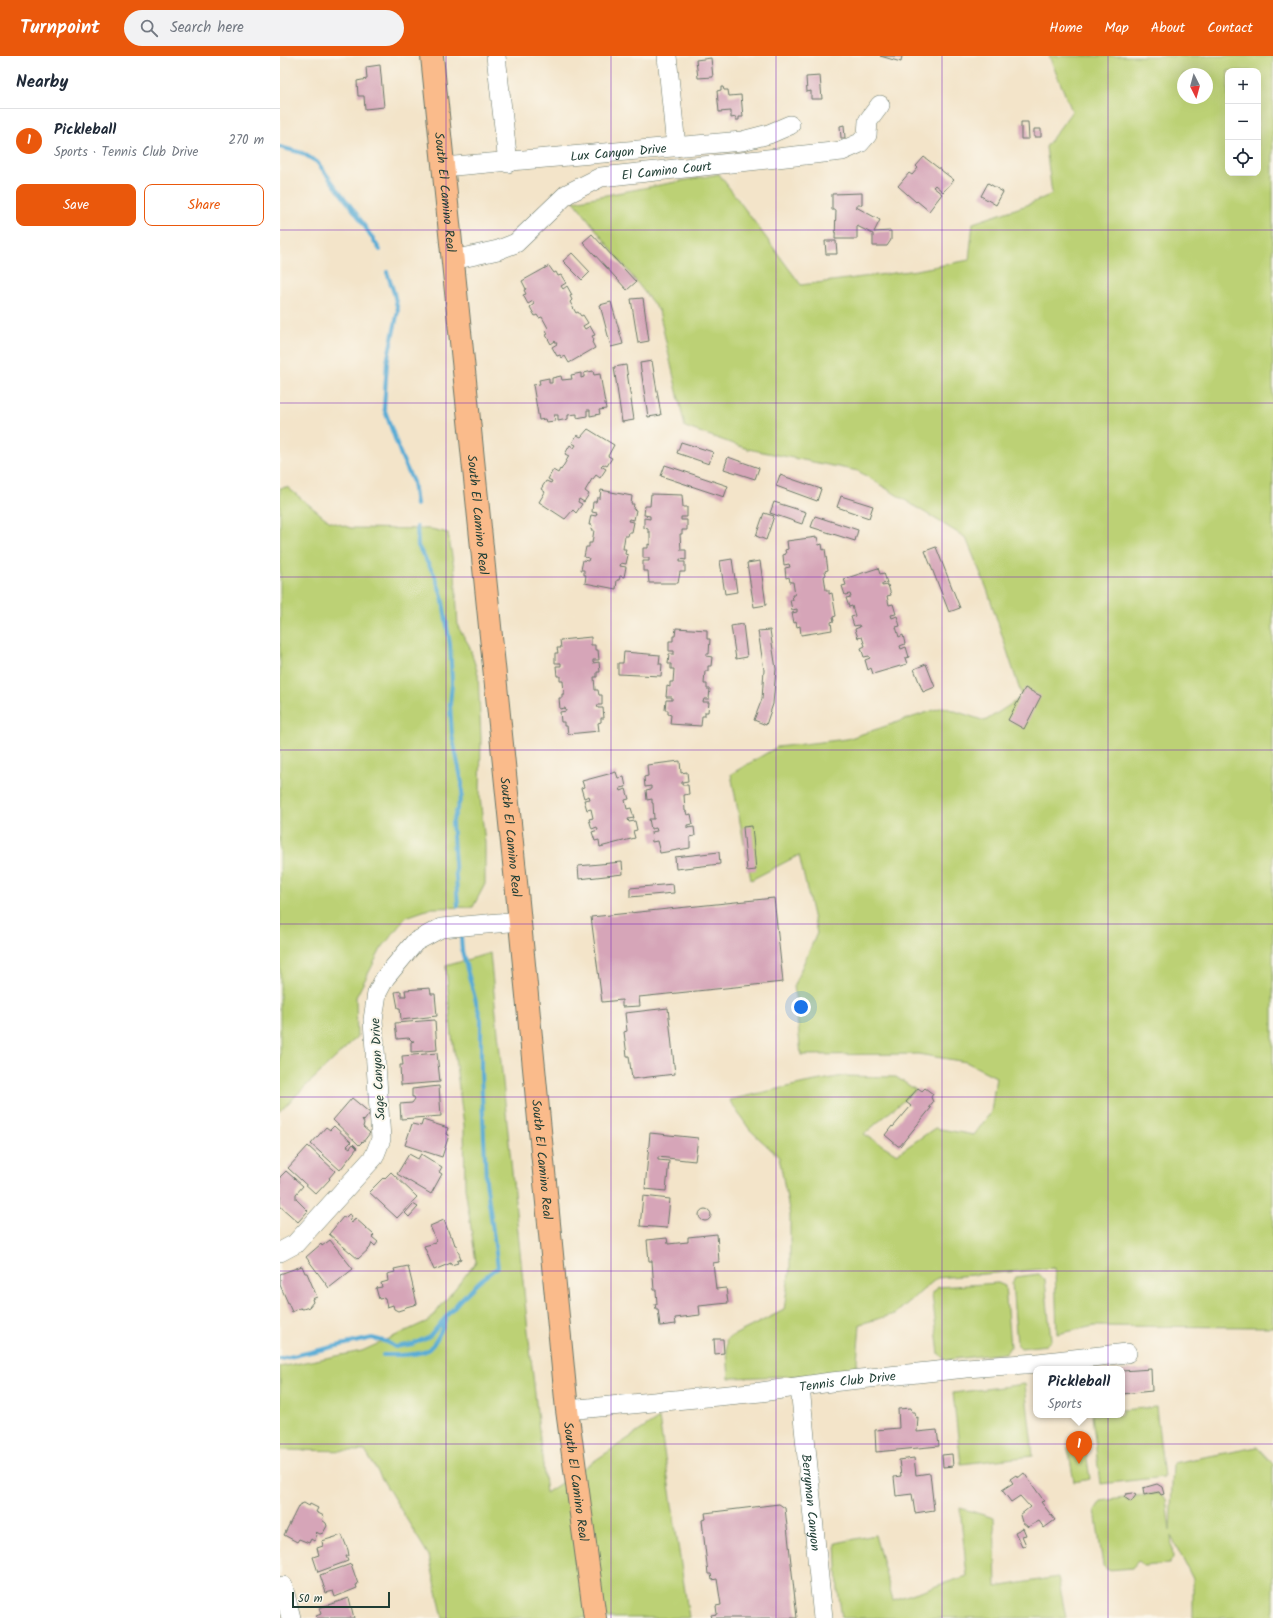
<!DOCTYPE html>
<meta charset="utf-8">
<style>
:root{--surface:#fff;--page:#f2f2f3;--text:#1f2937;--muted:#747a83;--line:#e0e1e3;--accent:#ea580c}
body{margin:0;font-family:Kalam,sans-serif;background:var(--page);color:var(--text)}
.controls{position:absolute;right:12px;top:12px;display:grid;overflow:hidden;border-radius:8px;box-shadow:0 4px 16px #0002}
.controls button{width:36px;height:36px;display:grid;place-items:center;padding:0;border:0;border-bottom:1px solid var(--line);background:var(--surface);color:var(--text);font:20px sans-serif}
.compass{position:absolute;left:897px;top:12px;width:36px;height:36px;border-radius:50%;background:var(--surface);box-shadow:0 4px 16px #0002;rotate:174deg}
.scale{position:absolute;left:12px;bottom:10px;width:98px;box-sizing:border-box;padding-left:4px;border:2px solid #1f3d34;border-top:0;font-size:11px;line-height:14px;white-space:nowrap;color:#1f3d34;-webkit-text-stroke:3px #fbf7ec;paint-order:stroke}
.you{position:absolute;left:521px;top:951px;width:14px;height:14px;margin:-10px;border:3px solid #fff;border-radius:50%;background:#1a73e8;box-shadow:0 0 0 6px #1a73e833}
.badge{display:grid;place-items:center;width:26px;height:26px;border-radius:50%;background:var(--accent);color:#fff;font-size:13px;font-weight:700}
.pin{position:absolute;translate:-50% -33px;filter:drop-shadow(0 1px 2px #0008)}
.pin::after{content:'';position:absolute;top:21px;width:14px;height:12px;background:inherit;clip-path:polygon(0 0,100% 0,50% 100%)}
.popup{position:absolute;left:753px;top:1310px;width:92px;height:52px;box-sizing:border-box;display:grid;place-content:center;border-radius:8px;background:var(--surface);filter:drop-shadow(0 1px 3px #0005);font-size:13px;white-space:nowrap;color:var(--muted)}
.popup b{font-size:15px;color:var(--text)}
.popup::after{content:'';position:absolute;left:50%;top:100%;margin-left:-8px;border:8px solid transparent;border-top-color:var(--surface)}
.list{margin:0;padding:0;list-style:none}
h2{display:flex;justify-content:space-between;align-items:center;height:52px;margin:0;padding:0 16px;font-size:17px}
h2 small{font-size:13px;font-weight:400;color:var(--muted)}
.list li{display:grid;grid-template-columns:26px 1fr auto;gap:12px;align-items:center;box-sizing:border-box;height:64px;padding:0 16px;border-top:1px solid var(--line)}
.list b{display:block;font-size:15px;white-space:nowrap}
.list p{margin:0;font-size:13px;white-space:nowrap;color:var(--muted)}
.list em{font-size:13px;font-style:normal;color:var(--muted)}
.actions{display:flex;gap:8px;padding:12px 16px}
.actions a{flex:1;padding:9px 0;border:1px solid var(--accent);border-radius:8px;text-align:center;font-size:14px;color:var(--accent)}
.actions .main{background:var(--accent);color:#fff}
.icon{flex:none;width:22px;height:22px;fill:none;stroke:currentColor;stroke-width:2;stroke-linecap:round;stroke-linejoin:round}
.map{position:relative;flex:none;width:993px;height:1562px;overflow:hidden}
header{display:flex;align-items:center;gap:24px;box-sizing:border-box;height:56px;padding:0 20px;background:var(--accent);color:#fff}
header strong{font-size:19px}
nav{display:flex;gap:22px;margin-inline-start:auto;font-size:14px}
.search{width:280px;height:36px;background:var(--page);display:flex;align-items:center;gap:10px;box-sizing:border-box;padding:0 14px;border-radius:22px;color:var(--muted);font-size:15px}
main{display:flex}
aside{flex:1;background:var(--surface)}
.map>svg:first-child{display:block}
</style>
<header>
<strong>Turnpoint</strong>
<div class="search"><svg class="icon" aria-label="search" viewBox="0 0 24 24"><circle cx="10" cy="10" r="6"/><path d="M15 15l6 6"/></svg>Search here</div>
<nav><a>Home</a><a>Map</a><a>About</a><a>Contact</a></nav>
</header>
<main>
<aside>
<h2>Nearby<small></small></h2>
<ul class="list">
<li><span class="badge">1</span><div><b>Pickleball</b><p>Sports · Tennis Club Drive</p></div><em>270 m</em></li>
</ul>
<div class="actions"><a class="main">Save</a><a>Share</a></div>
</aside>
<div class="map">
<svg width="993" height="1562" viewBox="0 0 993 1562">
<rect width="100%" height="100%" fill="#fbf7ec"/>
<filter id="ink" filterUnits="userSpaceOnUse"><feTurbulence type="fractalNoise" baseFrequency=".025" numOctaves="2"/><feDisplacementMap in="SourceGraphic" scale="8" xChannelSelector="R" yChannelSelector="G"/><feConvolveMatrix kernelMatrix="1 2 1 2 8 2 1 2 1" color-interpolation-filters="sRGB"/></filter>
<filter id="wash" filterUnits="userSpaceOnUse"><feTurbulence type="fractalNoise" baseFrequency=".012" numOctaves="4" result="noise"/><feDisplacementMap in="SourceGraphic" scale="16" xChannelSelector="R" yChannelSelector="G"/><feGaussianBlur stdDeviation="0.9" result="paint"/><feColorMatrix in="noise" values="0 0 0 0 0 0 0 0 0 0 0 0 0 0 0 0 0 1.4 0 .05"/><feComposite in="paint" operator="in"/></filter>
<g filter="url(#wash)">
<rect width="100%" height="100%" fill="#f3e4c9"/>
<path fill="#bcd175" stroke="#6e8754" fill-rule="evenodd" d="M769 0H993V1271L814 1270 777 1278 775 1212 657 1222 615 1258 580 1268 576 1318 449 1322 446 1283 504 1254 510 1212V1159L499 1101 470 1074 449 1044 525 1027 563 1020 616 1021 636 1034 584 1078 617 1098 655 1072 694 1079 711 1056 716 1021 686 1006 638 998 521 999 514 929 537 877 519 799 471 824 451 718 497 691 567 683 663 651 705 665 742 641 707 533 686 482 578 415 468 393 405 371 379 255 294 145 439 118 521 229 637 214 689 204 693 167 747 149 772 138 766 91 792 55ZM948 15H978V117H948ZM903 18H927V42H903Z
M7 431 49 465 71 472 151 473 168 477 175 517 178 571 189 589 198 618 201 682 200 741 205 787V828L193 851 152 852 126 861 101 893 76 941 77 981 0 1055V432Z
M210 897 248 1275 266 1437 379 1362 409 1562H163L149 1500 85 1395 0 1394V1311L82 1295 150 1264 196 1206 185 1131 184 1069 171 972 166 910Z
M759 1218 765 1224 771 1284 766 1289 741 1292 737 1288 732 1227 736 1221Z
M718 1227 725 1230 730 1291 726 1297 665 1304 659 1298 652 1238 658 1231Z
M745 1328 753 1400 681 1408 673 1337Z
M876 1351 884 1421 820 1428 812 1359H842V1354Z
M805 1389 810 1423 794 1426 788 1392Z
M977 1391 993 1408V1562H913V1523L891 1480 893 1502 889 1508 863 1510 858 1505 852 1512 828 1514 823 1510 815 1454 821 1445 844 1442 850 1446 856 1440 880 1437 886 1443 890 1475 893 1407Z
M680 1452 714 1462 716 1531 778 1521 786 1562H562L558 1534 556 1487 595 1479 613 1544 687 1520Z"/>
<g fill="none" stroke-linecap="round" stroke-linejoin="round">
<path stroke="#59acd5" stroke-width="4" d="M0 91 22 97 37 106 78 160 100 194
M107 216 114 237 118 255 107 306 104 352 122 402 133 426 136 449
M137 471 138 490 155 520 162 540 170 588 172 628 170 648 172 679 182 727V739L172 767 178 850
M103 1299C114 1299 141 1300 149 1293 156 1287 163 1271 166 1263
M0 1303 92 1282 107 1286 115 1291 133 1288 150 1280 180 1244 202 1223 218 1211 206 1125 201 1017V964L182 895 181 881"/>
</g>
<g id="blocks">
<path fill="#d6a5b8" d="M600 0H622L621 6Z
M431 2 433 21 418 22 416 4Z
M100 9 104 51 85 53 84 40H78L77 25 87 23 86 11Z
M540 20 542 43H531V35L527 36 526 21Z
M441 31H443L444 34H448L449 40 461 39 463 61H459V64H456V61L451 62V55L439 56 437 35 441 34Z
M741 66H748L749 83H741Z
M564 69 565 82H561L560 70Z
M754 73H761V81H754Z
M644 101 674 124 663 136 655 129 653 131 662 138 649 155 637 145 636 146 618 130 629 117 632 119 638 112 636 110Z
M708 127 723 136 716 149 701 140Z
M582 137V149H576V151L600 164 594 176 611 175V184L607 190H593V178L577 170V183H555L556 154H552V138Z
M312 178 356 226 347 234 303 186Z
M545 185H556L557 198H546Z
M292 197 310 216 302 224 283 205Z
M269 210 274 217 276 216 278 220 281 219 286 227 281 230 283 233 287 230 292 239 290 240 292 244 290 246 296 257 298 256 301 260 303 259 308 267 303 270 305 273 310 270 315 279 312 280 314 284 312 286 315 292 289 307 285 300 282 302 280 299 277 300 272 291 277 288 275 285 271 288 266 279 268 278 266 274 268 272 262 261 259 262 257 259 255 260 250 251 254 248 253 245 248 248 243 239 246 238 244 234 246 233 242 225Z
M363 242 369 285 358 287 351 243Z
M331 246 343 288 331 291 320 249Z
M372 305 381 359 368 361 360 307Z
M346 309 354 364 342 366 334 311Z
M313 315 314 319 320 318 326 353 319 354 320 358 310 360V354H307V360L297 362V358L288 359V363L278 365V359H274L275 365 266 366 265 363 259 364 253 329 260 328 259 324 269 322V327H272V322L281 320 282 324 292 323 291 319 301 317V322L304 321V317Z
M308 373 334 389 328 400 332 402 327 410 323 408 321 410 326 413 320 422 316 419 313 423H312L305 435 309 438 304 446 299 443 298 446 302 448 296 457 293 454 285 463 259 446 265 436 261 433 266 425 271 427 272 425 268 423 273 414 278 417 280 413 281 414 289 400 285 398 290 389 294 392 296 389 292 387 297 379 301 381Z
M401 386 433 396 429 408 397 397Z
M448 401 479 412 475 423 444 413Z
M385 409 448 430 444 441 381 420Z
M500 419 541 433 537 445 496 430Z
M321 434 352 440 351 448H354L353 453 356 454 354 464 349 463 348 465 354 466 352 476H349L348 480H345L343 493H346L345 498 348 499 346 508 341 507 340 510 346 511 344 521 340 520 339 524H337L336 533 305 527 306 519H304V514H301L303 504 308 505 309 502 304 501 306 491H309V487H312L314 474H311L312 469H309L311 459 316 460 317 457 312 456 313 446H316L317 442H320Z
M371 438 402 439 403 451H407V461H401V464H407V474H402V478H400L401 494H406V504L400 503V506H405V516H400L398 527H369L368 515H363V505H369V502H363V492H368V488L370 489V476H368V473L364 472V462L370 463V460L364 459 365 450H370Z
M561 440 593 450 589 462 557 451Z
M494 446 526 456 522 468 490 457Z
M484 457 494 460 486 484 476 480Z
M535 460 578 474 575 485 531 471Z
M537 481 539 489 542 488 543 494 545 493 548 514 545 515 546 519 544 520 546 534H549V538L552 537 556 560 553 561 554 565 551 566 552 574 521 579 520 570 517 571 516 566 514 567 512 557 517 556V553L512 554 510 544H513L512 539H515L513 526H510L509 521 506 522 505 512 510 511 509 508 504 509 503 499 506 498 505 494 508 493 507 485Z
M656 491 680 552 669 556 645 495Z
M452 503 457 536 445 538 440 505Z
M480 505 486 549 474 551 467 507Z
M598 512 600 518 604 517 607 527 602 528V530L608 529 611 539 607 540 609 549 613 548 616 558 611 559 612 562 617 560 620 570 616 571 619 581 623 579 625 588 620 590 621 593 626 591 629 601 625 602 627 608 593 618 591 612 588 614 585 604 590 602 589 600 584 601 581 592 585 590 582 581 578 582 575 573 580 571 579 569 574 570 571 561 575 560 572 550 569 551 566 542 571 541 570 538 565 539 562 530 566 529 564 523Z
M463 568 467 601 456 603 451 570Z
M396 572 427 574V583H430L429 598H426V600L432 601 431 610H428V615H425L424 628H427V633H430L429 643H424L423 646H429L428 656H425V660H422L421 670 390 668 391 659 388 658V654H385L386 644H392V641H386L387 630 390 631V626H393L394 613H391V608H388L389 598H394V595H389V585H393V580H395Z
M490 574 496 613 493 648 486 669 474 664 482 643 484 614 478 575Z
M311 581V589H315V594H318L319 604H313V607L319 606 320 616H317V621H314L315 634H318L319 639H322V649H317L318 652H323L324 662H321V666L318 667 319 675 288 678 287 670H284V666H281L280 656 286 655 285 652 280 653 279 642H282V638H284L283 625H280V620H277L276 610H281V607H275V597H278L277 592H281L280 584Z
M344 596 380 599 379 608H382L381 620 338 618V607H343Z
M646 608 655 631 643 636 634 613Z
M745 632 761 640 744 673 728 664Z
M400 705 401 717 407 716 408 725 402 726V729H408L409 738 404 739 405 755H406L407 759 411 758 413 768 407 769V772L414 771 415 780 410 781V792L380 797 377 785 372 786 371 776 377 775 376 772 371 773 369 763H374L373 747H372V743L367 744 366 734 371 733V730L365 731 364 721 368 720 367 709Z
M336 716 338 722 344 721 346 731 340 732 341 735 346 733 349 743 345 744 347 753 351 752 354 762 348 763 349 766 355 765 357 774 353 775 355 782 320 791 319 784 315 785 312 776 318 774 317 771 312 773 309 763 313 762 311 753 307 754 304 744 310 743 309 740 304 742 301 732 304 731 302 725Z
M472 770 476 814 467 815 463 771Z
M439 796 440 808 396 813 395 801Z
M342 806 343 818 299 823 298 810Z
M393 828 394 837 350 841V832Z
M494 842 503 926 359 941 360 950 342 951V944L322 946 311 861Z
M150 932 151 938H155L157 960 121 964 120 952H118L115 936 121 935V940H126L125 934Z
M388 952 395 1018 352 1023 349 1000H347L344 976 347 975 345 957Z
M155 964 157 994 131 996V986L134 985H132L129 982 117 983 115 967Z
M157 997 160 1026 121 1029 120 1009H123L122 1000Z
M159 1030 161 1060 121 1063 120 1048 132 1047 135 1043 134 1041H132V1033Z
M638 1032 642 1035 645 1032 653 1038 651 1041 653 1046 649 1051 651 1052 620 1090H618L605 1079 612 1070 613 1071 631 1050 626 1046Z
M72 1042 90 1057 84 1065 82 1063 84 1067 83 1071 90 1077 83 1086V1085L79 1089 53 1064Z
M143 1064 168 1072 166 1078 169 1079 162 1101 125 1089 132 1068 141 1070Z
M54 1070 71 1086 67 1090 70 1092 73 1088 77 1092 60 1114 31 1088 46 1071 50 1074Z
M370 1077 418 1082 415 1105 378 1101V1104L389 1105 386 1135 365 1133Z
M28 1090 55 1115 49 1122 50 1123 36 1138 8 1112Z
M129 1098 138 1103 141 1098 162 1111 159 1116 162 1118 151 1138 117 1118Z
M6 1115 23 1130 16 1138V1143L28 1155 18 1166 0 1150V1121Z
M111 1116 137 1141 117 1162 89 1136 103 1122 104 1123Z
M363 1140 390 1143 387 1172 360 1170Z
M133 1148 138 1151 129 1161 125 1157Z
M419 1159a6 6 0 1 1 12 0a6 6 0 1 1-12 0Z
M69 1158 72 1160 69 1164 72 1167 75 1162 94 1179 92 1181 98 1186 95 1190 92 1187 90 1192 78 1203 49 1178 63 1161 65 1162Z
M164 1164 170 1180H172L175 1189H176L181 1203 177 1205 178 1207 171 1209V1207L154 1214 144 1190 155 1187 156 1184 150 1170Z
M437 1178 439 1206 433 1207 436 1233 446 1232 448 1247 419 1250 420 1259 395 1262 396 1268 380 1270 378 1253H376L375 1248H377L376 1234H374L372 1205H369L367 1184 387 1182 388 1188 408 1186V1181Z
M50 1184 73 1213 49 1232 26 1201 41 1188 42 1190Z
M22 1210 25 1217H27L37 1241 32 1243 33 1246 29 1251 23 1253 20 1252 12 1256 0 1229V1218Z
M128 1210 137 1248 126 1251 124 1253 118 1255 114 1253 113 1249 107 1251 105 1242 99 1243 96 1232 102 1231 101 1227 108 1225 107 1218 115 1216 114 1213Z
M434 1283H443L444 1297 435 1298Z
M871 1313 872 1335 842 1338V1315Z
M631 1352 632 1356H635L636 1362 638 1361 637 1376 657 1374 659 1390 596 1396 595 1374 619 1372 618 1353Z
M672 1398 673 1410 663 1411 662 1399Z
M634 1402 636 1419 650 1417 654 1454 635 1457 632 1438 616 1440 614 1421 621 1420 619 1404Z
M744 1417 764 1445 761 1446 775 1464 764 1472 759 1465 748 1471 742 1466 740 1459 750 1451 740 1440 731 1446 722 1434 733 1427 730 1423 736 1419 738 1422Z
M877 1428 882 1431 884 1438 881 1439 879 1436 864 1439 863 1432Z
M852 1437 856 1439 851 1446 844 1441 846 1438Z
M24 1447 29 1450 30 1448 38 1452 36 1456 44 1460 42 1464 46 1467 47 1470 43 1477 40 1478 36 1476 35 1477 37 1479 34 1485 31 1483 29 1487 19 1483 17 1486 4 1479 19 1449Z
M499 1448 505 1452 517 1562H432L431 1559 437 1558 436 1550 441 1549 437 1523 432 1524 431 1518H428L422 1464 426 1463 425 1457Z
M743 1472 746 1479 742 1480 746 1489 742 1491 735 1476Z
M62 1479 68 1494 69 1500H66L68 1505 38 1516 33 1501 39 1499 37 1492 43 1490 42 1485Z
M71 1508 78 1528 76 1529 77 1532 55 1541 53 1535 46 1537 40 1519Z
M69 1542 74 1562H37L36 1560 41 1558 39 1552Z"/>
</g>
</g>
<g filter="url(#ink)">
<use href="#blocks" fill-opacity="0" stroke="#697768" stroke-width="1"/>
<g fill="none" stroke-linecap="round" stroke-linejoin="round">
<g stroke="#697768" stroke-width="20">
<g id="minor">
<path d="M216 0 228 107"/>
<path d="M387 0 396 91"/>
<path id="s1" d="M163 111 462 85 489 78 510 69"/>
<path id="s2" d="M173 204 218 194 236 187 287 138 321 121 562 95 580 87 587 79 588 65 600 49"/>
<path d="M0 1196 15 1188 94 1101 101 1083 93 964 97 937 105 922 135 886 161 872 240 865"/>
<path id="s3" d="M520 1331 543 1562"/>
<path id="s4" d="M287 1354 481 1336 551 1326 686 1312 758 1307 847 1297"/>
<path d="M3 1530 11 1562"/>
</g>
</g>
<g stroke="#697768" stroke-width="24">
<g id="major">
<path id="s5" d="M152 0 237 836 287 1354 315 1562"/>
</g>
</g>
<use href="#minor" stroke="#fff" stroke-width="19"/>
<use href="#major" stroke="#fabb8b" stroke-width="22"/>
</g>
</g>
<path fill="none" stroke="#7b2cbf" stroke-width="1" stroke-opacity="0.55" d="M166 0V1562M331 0V1562M496 0V1562M662 0V1562M828 0V1562M0 174H993M0 347H993M0 521H993M0 694H993M0 868H993M0 1041H993M0 1215H993M0 1388H993"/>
<g text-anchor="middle" stroke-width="4" stroke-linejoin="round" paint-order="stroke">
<g font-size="13" fill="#1f3d34" stroke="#fbf7ec">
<text dy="5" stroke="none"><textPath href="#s1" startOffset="176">Lux Canyon Drive</textPath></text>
<text dy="5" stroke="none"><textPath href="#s2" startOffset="240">El Camino Court</textPath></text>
<text dy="5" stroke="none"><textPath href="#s5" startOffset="137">South El Camino Real</textPath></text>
<text dy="5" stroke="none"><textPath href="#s5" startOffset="461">South El Camino Real</textPath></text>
<text dy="5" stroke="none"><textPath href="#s5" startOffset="785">South El Camino Real</textPath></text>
<text transform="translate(97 1013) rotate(-93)" y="5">Sage Canyon Drive</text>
<text dy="5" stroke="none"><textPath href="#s5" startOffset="1109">South El Camino Real</textPath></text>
<text dy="5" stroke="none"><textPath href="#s4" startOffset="282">Tennis Club Drive</textPath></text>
<text dy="5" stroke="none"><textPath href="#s5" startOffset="1433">South El Camino Real</textPath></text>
<text dy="5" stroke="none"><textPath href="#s3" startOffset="116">Berryman Canyon</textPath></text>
</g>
</g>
</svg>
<div class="controls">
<button>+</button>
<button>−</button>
<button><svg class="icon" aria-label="locate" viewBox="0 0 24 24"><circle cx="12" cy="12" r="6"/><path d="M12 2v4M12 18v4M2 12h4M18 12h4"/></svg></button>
</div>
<svg class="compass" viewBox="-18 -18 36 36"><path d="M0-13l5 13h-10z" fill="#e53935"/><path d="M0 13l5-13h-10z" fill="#747a83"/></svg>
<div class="scale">50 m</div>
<div class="you"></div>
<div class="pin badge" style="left:799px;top:1408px">1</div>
<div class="popup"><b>Pickleball</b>Sports</div>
</div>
</main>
